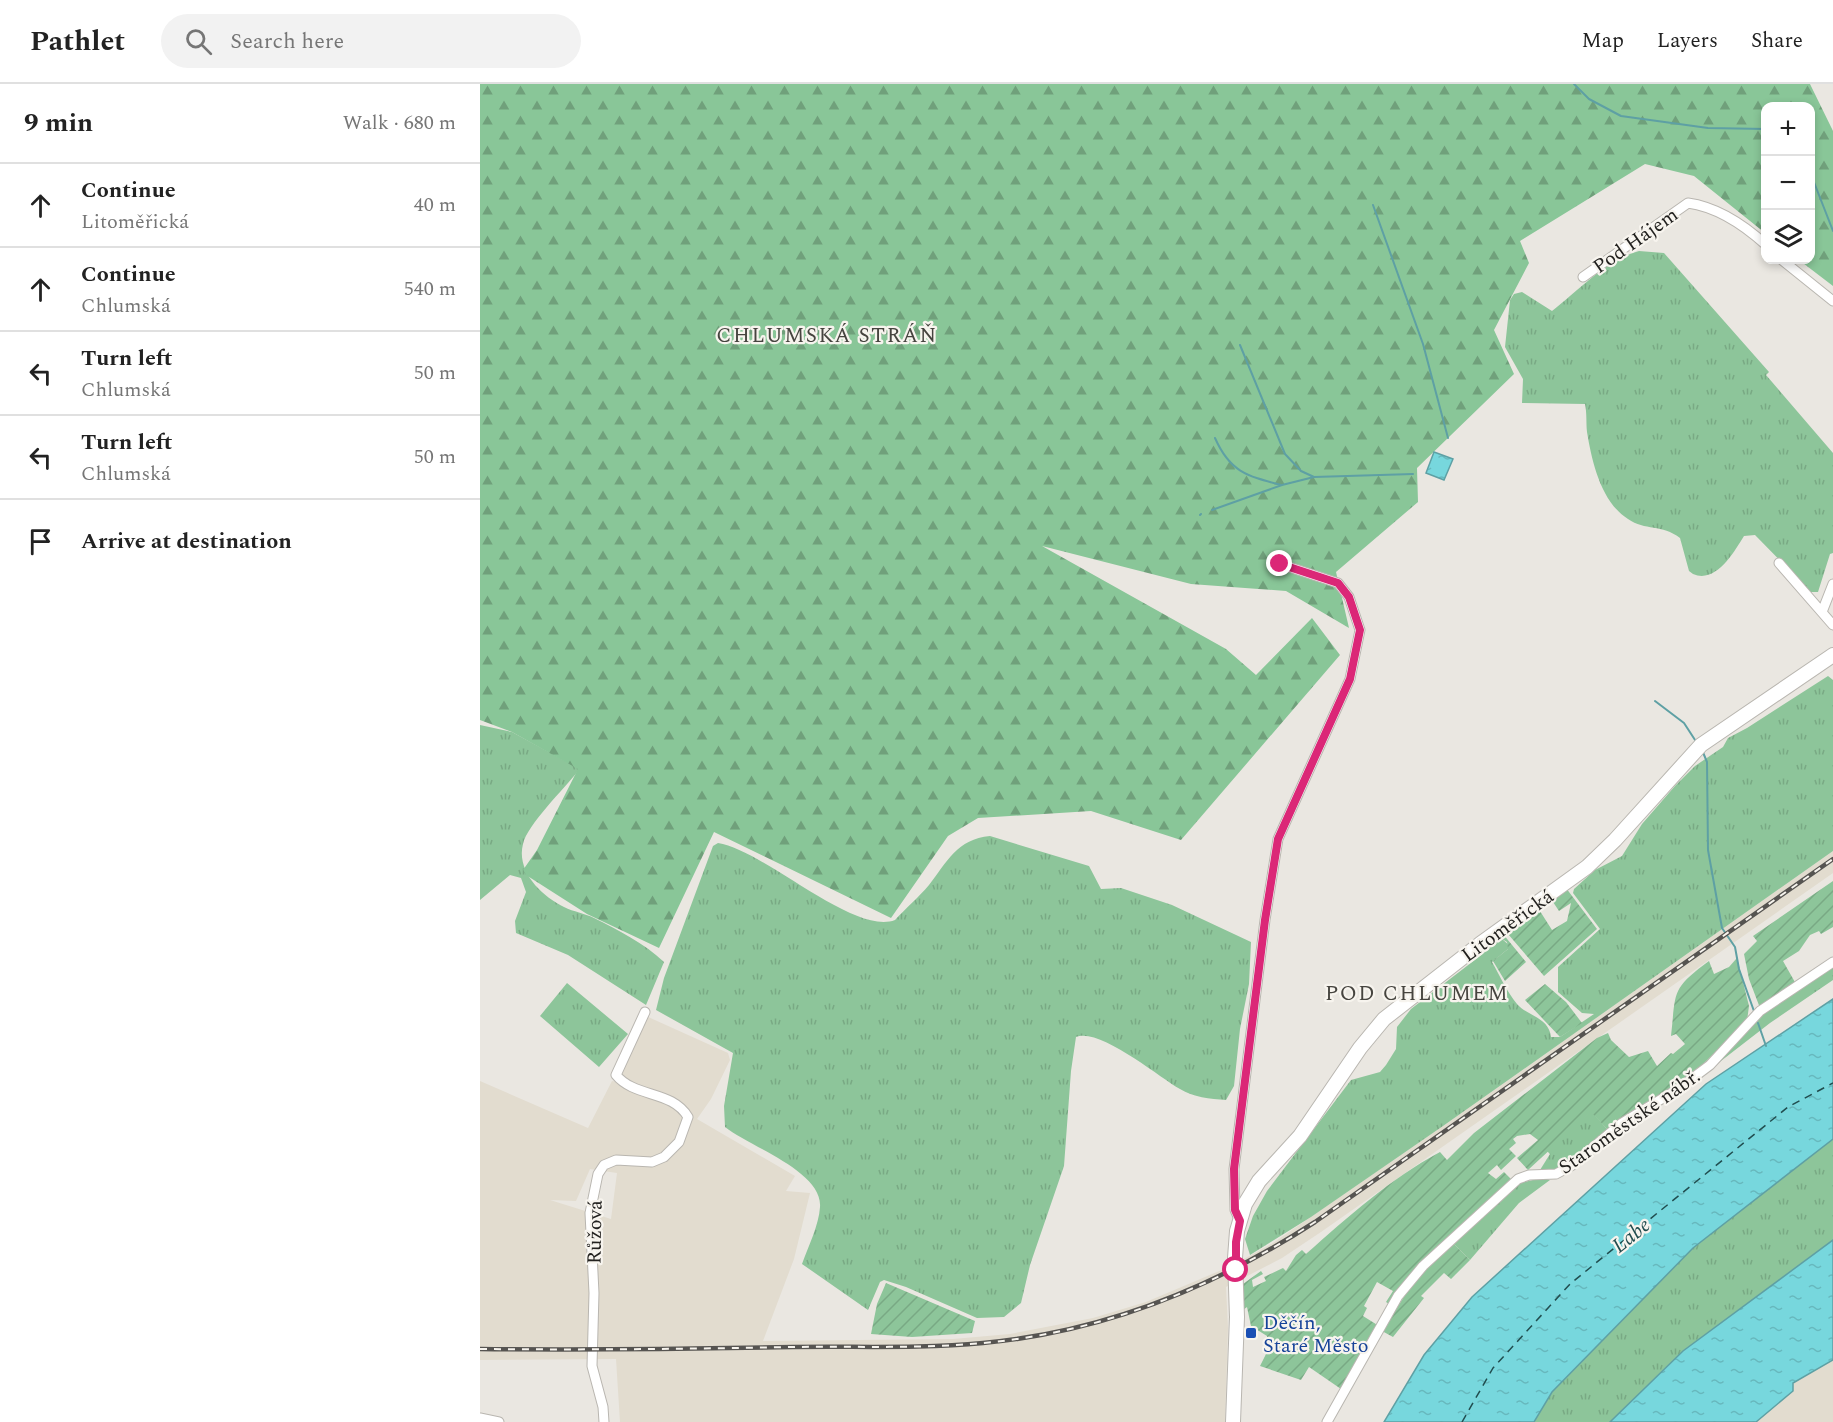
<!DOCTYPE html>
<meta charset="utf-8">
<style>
:root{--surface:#fff;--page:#f2f2f2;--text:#222;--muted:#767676;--line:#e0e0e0}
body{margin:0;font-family:Spectral,serif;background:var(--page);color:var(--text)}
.controls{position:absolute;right:18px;top:18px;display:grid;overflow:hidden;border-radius:12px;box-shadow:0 3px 9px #0003}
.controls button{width:54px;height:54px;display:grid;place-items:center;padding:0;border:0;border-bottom:2px solid var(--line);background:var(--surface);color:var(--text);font:30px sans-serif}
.stop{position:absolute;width:18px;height:18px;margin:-14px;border:4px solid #db2777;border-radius:50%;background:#fff}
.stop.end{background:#db2777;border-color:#fff;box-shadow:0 2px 6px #0008}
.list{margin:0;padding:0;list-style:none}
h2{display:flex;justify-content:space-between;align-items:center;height:78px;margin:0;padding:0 24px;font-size:26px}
h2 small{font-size:20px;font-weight:400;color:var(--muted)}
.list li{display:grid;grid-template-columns:39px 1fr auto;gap:18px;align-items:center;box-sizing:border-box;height:84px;padding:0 24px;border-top:2px solid var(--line)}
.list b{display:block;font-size:22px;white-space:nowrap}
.list p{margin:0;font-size:20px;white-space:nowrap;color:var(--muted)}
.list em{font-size:20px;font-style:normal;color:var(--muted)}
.icon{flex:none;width:33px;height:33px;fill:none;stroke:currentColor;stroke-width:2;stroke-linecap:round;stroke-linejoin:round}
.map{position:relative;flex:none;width:1353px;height:1338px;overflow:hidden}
header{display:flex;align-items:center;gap:36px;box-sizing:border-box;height:84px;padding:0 30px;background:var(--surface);border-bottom:2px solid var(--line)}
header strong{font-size:28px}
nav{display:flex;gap:33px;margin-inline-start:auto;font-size:21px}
.search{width:420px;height:54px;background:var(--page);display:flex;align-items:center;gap:15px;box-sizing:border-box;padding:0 21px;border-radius:33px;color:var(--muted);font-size:22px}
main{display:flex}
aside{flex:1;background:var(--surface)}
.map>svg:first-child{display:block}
</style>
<header>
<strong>Pathlet</strong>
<div class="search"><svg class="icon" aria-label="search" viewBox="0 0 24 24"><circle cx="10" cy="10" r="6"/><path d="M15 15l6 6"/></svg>Search here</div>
<nav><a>Map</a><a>Layers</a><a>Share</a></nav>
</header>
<main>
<aside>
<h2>9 min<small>Walk · 680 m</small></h2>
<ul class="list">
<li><svg class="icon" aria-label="ahead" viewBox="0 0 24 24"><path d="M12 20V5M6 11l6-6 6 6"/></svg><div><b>Continue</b><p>Litoměřická</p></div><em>40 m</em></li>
<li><svg class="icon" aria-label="ahead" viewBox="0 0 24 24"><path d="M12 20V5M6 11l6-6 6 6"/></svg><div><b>Continue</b><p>Chlumská</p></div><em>540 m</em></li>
<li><svg class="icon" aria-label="left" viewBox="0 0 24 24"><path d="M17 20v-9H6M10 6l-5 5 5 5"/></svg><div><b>Turn left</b><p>Chlumská</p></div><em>50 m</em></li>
<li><svg class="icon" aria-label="left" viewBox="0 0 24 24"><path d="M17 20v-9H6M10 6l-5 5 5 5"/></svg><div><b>Turn left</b><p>Chlumská</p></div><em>50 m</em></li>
<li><svg class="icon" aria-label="arrive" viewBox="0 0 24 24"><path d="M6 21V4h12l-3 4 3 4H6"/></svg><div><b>Arrive at destination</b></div></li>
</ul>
</aside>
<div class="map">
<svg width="1353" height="1338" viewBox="0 0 1353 1338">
<defs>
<pattern id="grass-tufts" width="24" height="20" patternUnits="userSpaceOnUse" patternTransform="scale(1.5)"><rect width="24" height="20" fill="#8dc59a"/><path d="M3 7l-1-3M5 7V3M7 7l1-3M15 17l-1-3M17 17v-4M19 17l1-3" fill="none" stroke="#79a984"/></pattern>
<pattern id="forest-firs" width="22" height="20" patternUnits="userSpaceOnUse" patternTransform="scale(1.5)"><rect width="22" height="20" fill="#89c698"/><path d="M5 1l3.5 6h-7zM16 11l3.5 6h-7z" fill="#70a07b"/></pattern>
<pattern id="garden-furrows" width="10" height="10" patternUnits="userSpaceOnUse" patternTransform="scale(1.5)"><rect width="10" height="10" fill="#8dc59a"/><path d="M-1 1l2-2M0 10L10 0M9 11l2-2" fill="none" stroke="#79a984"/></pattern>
<pattern id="water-ripples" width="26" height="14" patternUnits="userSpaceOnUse" patternTransform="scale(1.5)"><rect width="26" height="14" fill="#77d7dd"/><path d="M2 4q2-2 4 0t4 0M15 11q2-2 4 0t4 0" fill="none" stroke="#67b8bd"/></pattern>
</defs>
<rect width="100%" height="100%" fill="#eae7e1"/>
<path fill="#e2dccf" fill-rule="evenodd" d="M1353 767V789L841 1148 802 1174 746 1203 748 1244 745 1338H140L136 1275 0 1276V997L108 1044 132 997 137 998 166 932 248 969 250 976 231 1015 217 1035 315 1092 306 1107 330 1109 314 1175 283 1257 473 1255 530 1250 613 1234 666 1218 751 1182 793 1159 963 1042ZM110 1085 137 1089 131 1135 70 1116 96 1117Z
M1353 1276V1338H1276L1313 1307V1299Z"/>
<path fill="url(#grass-tufts)" d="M1159 167 1184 169 1289 288 1286 291 1353 369V469L1350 470 1338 508H1331L1275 451 1264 452C1254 468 1236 500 1213 490L1209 487 1200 454C1182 440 1165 447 1148 435 1121 418 1112 378 1107 348 1106 339 1107 329 1105 320L1042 319 1043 295 1025 263 1030 216 1034 210 1042 208 1072 227C1098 207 1127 175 1159 167Z
M1348 592 1353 596V767L963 1042 831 1133 770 1171 765 1155 773 1132 787 1107 871 996 900 988 906 981 916 965 917 943 931 925 1022 855 1029 861 1028 865 1012 878C1020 892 1027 908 1037 920 1047 932 1069 933 1071 953H1080L1114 930 1102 929 1078 908V883L1120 845 1093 809 1094 805 1115 786 1142 772 1162 740 1195 702 1215 682 1243 663 1248 654 1267 644Z
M0 641 32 648 98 684V687C85 704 47 741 43 760 36 787 61 812 84 823 94 828 104 829 114 834 138 846 164 859 184 878L166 921 88 871 36 849 35 837 46 808 41 794 30 791 0 816Z
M510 752 609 782 621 805 641 804 692 821 771 858 769 900 760 945 754 1002 746 1016C730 1015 713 1013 700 1005 679 993 619 943 596 953L591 987 584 1082 550 1181 541 1219 524 1233 497 1234 426 1203 404 1196 400 1198 388 1226 322 1180C328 1163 339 1141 340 1123 343 1087 268 1062 245 1043L244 1022 253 969 176 926 184 894 233 762 238 759C284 766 374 852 415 836 426 824 439 813 449 801 467 778 477 755 510 752Z
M1353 882V896L1290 939 1228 987 1284 930Z
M87 899 148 950 119 983 60 932Z
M1111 1027 1127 1045 1116 1060 1083 1086 1062 1088 1060 1086 1070 1070 1067 1067Z
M1353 1055V1156L1203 1267 1130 1338H1054L1072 1308 1213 1164Z
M1062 1094 1070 1096 1039 1119 990 1176 973 1159 1039 1099Z"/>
<path fill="url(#forest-firs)" d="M0 0H1330L1353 47V202L1319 176H1330V22H1286L1285 149 1214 92 1165 80 1040 157 1049 179 1014 246 1034 290 937 384 938 418 856 488 869 544 806 507 711 500 562 462 746 565 776 591 832 534 860 571 701 756 611 727 498 734 468 752 411 834 234 748 179 864 107 830 46 791 43 786 57 766 98 685 32 648 0 636Z"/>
<path fill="url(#garden-furrows)" d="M1353 797V843L1341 850 1339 847 1330 851 1319 867 1303 877 1316 900 1280 924 1269 895 1264 870 1277 857 1273 852Z
M1086 804 1117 845 1064 892 1028 850 1029 845 1058 824 1072 846 1087 837 1091 819 1079 827 1071 815Z
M1023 850 1046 878 1025 897 1013 877 1028 865 1027 858 1022 855 1006 867 1005 865Z
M1257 874 1269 922 1267 937 1210 993 1127 1045 1111 1028 1048 1086 1037 1074 1058 1056 1050 1050 1037 1052 1033 1055 1036 1059 1029 1065 1036 1072 1021 1086 1017 1081 1008 1089 1016 1095 1024 1088 1033 1097 934 1185 912 1222 906 1218 913 1207 897 1198 884 1222 887 1224 883 1232 899 1242 861 1305 829 1283 821 1296 780 1282 787 1268V1252L771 1242 767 1223 763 1226V1200L781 1187 783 1190 772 1196 773 1203 786 1197 784 1193 803 1184 806 1187 816 1171 822 1166 826 1170C869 1132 910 1095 960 1068L967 1076 994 1049 1117 954 1128 949 1131 956 1149 973 1168 967 1177 982 1191 969 1193 970 1205 960 1196 950 1191 952C1196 907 1191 905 1229 877L1234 890 1249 883Z
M1065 900 1086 918 1102 939 1080 953 1045 916Z
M973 1159 990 1176 971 1195 964 1189 941 1212 944 1214 913 1253 902 1247 938 1191Z
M406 1199 495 1237 492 1249 432 1253 391 1250 397 1220Z"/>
<path fill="url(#water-ripples)" stroke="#5ea0a4" stroke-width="1.5" d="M954 368 973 375 964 396 946 389Z
M1353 915V1055L1213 1164 1072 1308 1054 1338H904L944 1271 992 1213 1226 1000Z
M1353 1156V1276L1313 1299V1307L1276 1338H1130L1203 1267Z"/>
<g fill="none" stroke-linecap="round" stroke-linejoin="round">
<path stroke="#5ea0a4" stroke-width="2" d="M1094 0 1109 15 1141 32 1228 44 1286 45
M1330 88 1353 147
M893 121 943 260 968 354
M760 261 805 370 821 387 834 393
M735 354C750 388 767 392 801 401
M732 426 802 401 834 393 933 390
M720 431 721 430
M1175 617 1204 639 1217 659
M1222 666 1227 678 1228 766 1242 844 1255 863 1259 885 1275 930
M1278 939 1286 962"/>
<path stroke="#214d4f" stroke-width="1.5" stroke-dasharray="8 6" stroke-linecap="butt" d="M982 1338 1013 1284 1090 1200 1308 1023 1353 999"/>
<g stroke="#b9b6b0" stroke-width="11">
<path id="minor" d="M1302 176 1353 217
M1103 193 1208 119C1237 123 1264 141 1286 161
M1299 479 1353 541
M1342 528 1353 500
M760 1137 755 1126 754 1085 785 836 798 755 870 595 880 546 869 513 858 499 800 480
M0 1334 19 1338
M124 1338 123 1323 112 1282 114 1209 110 1129 118 1090 124 1081 136 1076 172 1078 184 1073 199 1058 208 1033C192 1006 155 1014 136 991L165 928
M847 1338 918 1212 943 1182 1038 1095 1049 1091 1076 1090 1091 1082 1142 1039 1198 1005 1230 981 1280 927 1353 878"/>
</g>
<g stroke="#b9b6b0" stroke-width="16">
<path id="secondary" d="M753 1338 757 1233 755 1174 757 1147 765 1120 779 1097 820 1052 880 964 904 935 1000 860 1107 783 1135 756 1221 661 1353 571"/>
</g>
<use href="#minor" stroke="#fff" stroke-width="9"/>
<use href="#secondary" stroke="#fff" stroke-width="14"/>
<g stroke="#565451" stroke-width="4.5">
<path id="rail" d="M0 1265C104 1266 208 1265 313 1263 376 1262 440 1265 503 1259 624 1248 733 1204 835 1138L1353 775"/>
</g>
<use href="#rail" stroke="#f7f4ee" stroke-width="2" stroke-dasharray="7" stroke-linecap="butt"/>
</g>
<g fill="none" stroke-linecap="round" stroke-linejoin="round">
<path stroke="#db2777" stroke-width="8" d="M756 1186V1158L760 1137 755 1126 754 1085 785 836 798 755 870 595 880 546 869 513 858 499 800 480"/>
</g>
<rect fill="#1a4fb4" stroke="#f7f4ee" stroke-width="2" x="765" y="1243" width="12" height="12" rx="3"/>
<g text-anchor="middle" stroke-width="4.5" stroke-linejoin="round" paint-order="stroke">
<g font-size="20" fill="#22211f" stroke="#f7f4ee">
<text transform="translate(1155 156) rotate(-35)" y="7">Pod Hájem</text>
<text transform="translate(1027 841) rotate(-36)" y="7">Litoměřická</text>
<text transform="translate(1149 1037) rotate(-35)" y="7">Staroměstské nábř.</text>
<text transform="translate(114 1148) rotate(-89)" y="7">Růžová</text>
</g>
<g font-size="20" fill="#164399" stroke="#f7f4ee" text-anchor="start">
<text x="783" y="1245">Děčín,<tspan x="783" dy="23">Staré Město</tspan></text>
</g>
<g font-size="21" letter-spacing="1.5" fill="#46443f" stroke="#f7f4ee">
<text x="347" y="258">CHLUMSKÁ STRÁŇ</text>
<text x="937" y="916">POD CHLUMEM</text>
</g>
<g font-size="21" font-style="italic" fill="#214d4f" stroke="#f7f4ee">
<text transform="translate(1151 1151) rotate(-39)" y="7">Labe</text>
</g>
</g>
</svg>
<div class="controls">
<button>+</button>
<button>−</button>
<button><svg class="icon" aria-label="layers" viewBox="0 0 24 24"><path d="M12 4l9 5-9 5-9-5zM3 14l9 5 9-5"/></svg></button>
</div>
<div class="stop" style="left:756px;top:1186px"></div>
<div class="stop end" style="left:800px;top:480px"></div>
</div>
</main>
